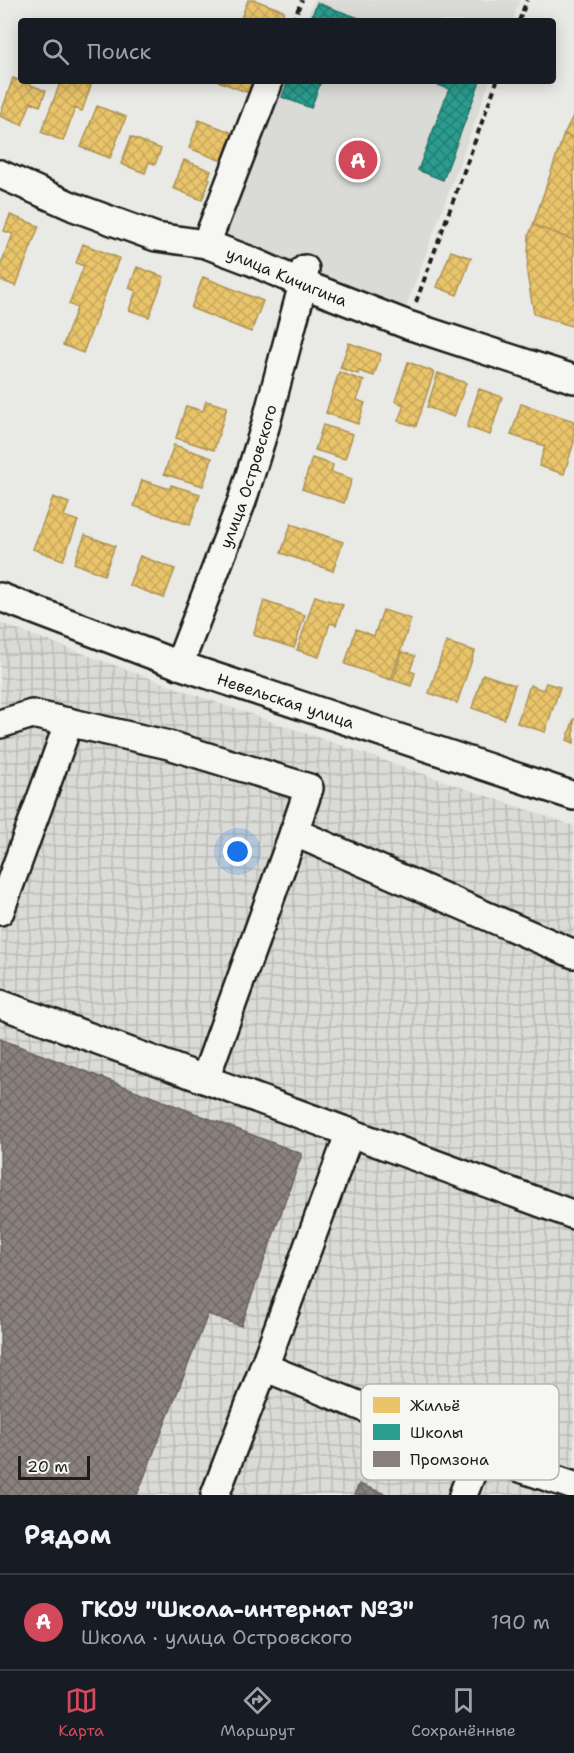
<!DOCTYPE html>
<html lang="ru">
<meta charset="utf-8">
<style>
:root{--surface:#171b24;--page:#242831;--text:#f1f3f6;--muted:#9ea1a6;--line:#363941;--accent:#d1495b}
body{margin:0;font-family:"Shantell Sans",sans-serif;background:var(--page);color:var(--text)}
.scale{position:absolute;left:18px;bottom:15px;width:72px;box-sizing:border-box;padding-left:6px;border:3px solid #1c1c1c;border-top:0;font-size:16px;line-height:21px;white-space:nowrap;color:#1c1c1c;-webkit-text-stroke:4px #f6f6f2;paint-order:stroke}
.you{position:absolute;left:238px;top:852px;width:21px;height:21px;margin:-15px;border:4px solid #fff;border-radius:50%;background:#1a73e8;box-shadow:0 0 0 9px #1a73e833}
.badge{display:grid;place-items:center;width:39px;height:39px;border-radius:50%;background:var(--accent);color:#fff;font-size:20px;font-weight:700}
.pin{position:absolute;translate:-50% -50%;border:3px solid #fff;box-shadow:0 2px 6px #0006}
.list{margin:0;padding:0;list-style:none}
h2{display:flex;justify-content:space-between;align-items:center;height:78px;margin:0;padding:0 24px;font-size:26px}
h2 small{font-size:20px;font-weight:400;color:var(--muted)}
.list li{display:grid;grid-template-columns:39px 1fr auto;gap:18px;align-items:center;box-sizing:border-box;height:96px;padding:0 24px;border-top:2px solid var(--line)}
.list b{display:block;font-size:22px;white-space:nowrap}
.list p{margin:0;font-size:20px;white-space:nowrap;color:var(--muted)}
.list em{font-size:20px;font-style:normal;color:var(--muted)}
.icon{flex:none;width:33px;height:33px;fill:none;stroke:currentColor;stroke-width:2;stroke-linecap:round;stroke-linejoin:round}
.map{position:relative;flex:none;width:574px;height:1495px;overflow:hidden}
.search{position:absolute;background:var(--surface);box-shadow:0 3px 15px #0003;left:18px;right:18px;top:18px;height:66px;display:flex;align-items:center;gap:15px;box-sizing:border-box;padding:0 21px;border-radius:6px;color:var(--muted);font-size:22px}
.sheet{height:174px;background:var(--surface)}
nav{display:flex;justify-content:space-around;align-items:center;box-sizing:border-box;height:84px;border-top:2px solid var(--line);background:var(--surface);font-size:16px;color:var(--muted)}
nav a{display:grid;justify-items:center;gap:3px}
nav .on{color:var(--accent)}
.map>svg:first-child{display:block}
</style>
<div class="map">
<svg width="574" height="1495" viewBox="0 0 574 1495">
<defs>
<pattern id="industrial-grid" width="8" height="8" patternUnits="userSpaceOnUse" patternTransform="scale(1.5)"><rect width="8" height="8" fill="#dadad6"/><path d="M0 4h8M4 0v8" fill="none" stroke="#babab7"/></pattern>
<pattern id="homes-cross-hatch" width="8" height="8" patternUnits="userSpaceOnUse" patternTransform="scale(1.5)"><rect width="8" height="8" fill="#e9c46a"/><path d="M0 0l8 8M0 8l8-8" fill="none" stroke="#c7a85b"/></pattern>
<pattern id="schools-cross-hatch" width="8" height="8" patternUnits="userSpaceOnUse" patternTransform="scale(1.5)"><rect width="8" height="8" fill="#2a9d8f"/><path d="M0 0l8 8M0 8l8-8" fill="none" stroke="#237f74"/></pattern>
<pattern id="industry-cross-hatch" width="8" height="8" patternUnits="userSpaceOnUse" patternTransform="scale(1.5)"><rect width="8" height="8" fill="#8a817c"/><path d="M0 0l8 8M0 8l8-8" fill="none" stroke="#706965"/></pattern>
</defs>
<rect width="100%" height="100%" fill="#e9e9e5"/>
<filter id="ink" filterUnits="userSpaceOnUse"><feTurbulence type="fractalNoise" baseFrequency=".0167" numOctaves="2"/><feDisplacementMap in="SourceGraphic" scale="12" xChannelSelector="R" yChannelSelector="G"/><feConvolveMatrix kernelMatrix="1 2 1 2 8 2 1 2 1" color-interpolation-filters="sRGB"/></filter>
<g filter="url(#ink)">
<path fill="#dadad6" d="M314 0H520L512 21H306Z
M284 81H490L406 307 225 239Z"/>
<path fill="url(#industrial-grid)" d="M0 623 201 697 574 826V1495H0Z"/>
<path fill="url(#homes-cross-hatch)" stroke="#ac9253" stroke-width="1.5" d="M248 0H255L284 11 280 21H240Z
M13 78 46 91 40 106 31 102 22 125 0 116Z
M61 81H78L91 86 82 111 75 108 63 141 41 132Z
M218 81H253L249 93Z
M97 106 126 117 110 158 81 147Z
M574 114V138L564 134Z
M199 120 233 133 222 161 189 148Z
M564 134 574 138V240L533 225Z
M131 137 161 149 155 164 149 162 145 173 121 164Z
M184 160 211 171 208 178 210 179 202 200 173 188Z
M10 215 39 226 16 286 0 280V267L13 234 4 231Z
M533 225 574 240V327L534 314 527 274 529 235Z
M83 244 119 258 83 353 63 345 77 308 69 304 84 266 76 263Z
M451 251 471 258 457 295 437 287Z
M137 267 164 277 149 317 129 310 136 291 129 288Z
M203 277 263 301 251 332 191 308Z
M349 343 381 354 374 376 359 371 358 374 340 368Z
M408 362 434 372 416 426 398 421 404 405 395 401Z
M339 372 364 381 357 400 365 403 358 424 326 413Z
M438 373 466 383 454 417 427 407Z
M479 389 502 397 490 435 467 427Z
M206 401 227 407 214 450 176 438 186 406 203 411Z
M521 404 574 421V442L564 474 539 466 545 446 511 435Z
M323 425 353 434 345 459 315 450Z
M174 445 212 458 203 486 164 474Z
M312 458 333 465 331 472 352 479 344 503 302 489Z
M142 480 170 489 171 485 200 494 190 525 134 506Z
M53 497 69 503 64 516 78 521 63 560 33 549Z
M291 524 343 542 333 571 281 553Z
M85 535 115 546 104 575 74 563Z
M140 556 175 569 164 598 129 585Z
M315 596 343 605 336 625 330 623 319 657 297 650Z
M264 601 305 615 294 648 253 635Z
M383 610 411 619 391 680 345 664 356 629 374 636Z
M446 642 475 651 457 703 429 693Z
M402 652 415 656 410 671 415 673 411 686 393 680Z
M483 674 515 685 504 719 472 708Z
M546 683 560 687 545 732 517 723 530 685 543 690Z
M574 718V743L567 740Z"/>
<path fill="url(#schools-cross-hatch)" stroke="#26766c" stroke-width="1.5" d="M317 3 367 21H310Z
M288 81H321L311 108 282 97Z
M428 81H480L443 180 418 170 449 89Z"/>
<path fill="url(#industry-cross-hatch)" stroke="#69635f" stroke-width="1.5" d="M0 1039 302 1154 241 1326 208 1314 137 1495H0Z
M359 1484 388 1495H354Z"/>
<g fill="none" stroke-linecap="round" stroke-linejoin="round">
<g stroke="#1c1c1c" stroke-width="32">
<g id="minor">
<path id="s1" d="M0 174 74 207 156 237 206 244 251 261 303 284 408 325 574 379"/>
<path d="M206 244 269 81"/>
<path id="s2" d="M0 597 179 665 574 796"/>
<path id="s3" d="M179 665 242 501 265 427 303 284 305 269"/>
<path d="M0 724 32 714 169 745 309 788 294 832"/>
<path d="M0 911 69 722"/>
<path d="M0 1004 574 1215"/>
<path d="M205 1079 294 832 574 954"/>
<path d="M264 1367 350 1132"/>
<path d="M215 1495 264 1367 479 1454 574 1486"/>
<path d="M463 1495 479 1454"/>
</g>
</g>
<path stroke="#1c1c1c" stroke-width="4" stroke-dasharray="6 4.5" stroke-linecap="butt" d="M293 21 302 0
M519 21 527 0
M416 302 497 81"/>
<use href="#minor" stroke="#f6f6f2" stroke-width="27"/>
</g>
</g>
<g text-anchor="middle" stroke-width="6" stroke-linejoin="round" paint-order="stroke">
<g font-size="16" fill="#1c1c1c" stroke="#f6f6f2">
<text dy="6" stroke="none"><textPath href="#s1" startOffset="306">улица Кичигина</textPath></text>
<text dy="6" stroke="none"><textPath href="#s3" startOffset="201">улица Островского</textPath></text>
<text dy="6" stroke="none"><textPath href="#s2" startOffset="304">Невельская улица</textPath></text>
</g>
</g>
<rect x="361" y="1384" width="198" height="96" rx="9" fill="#f6f6f2" stroke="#b5b5b2" stroke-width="1.5"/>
<rect x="373" y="1397" width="27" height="16" fill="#e9c46a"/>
<rect x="373" y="1424" width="27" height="16" fill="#2a9d8f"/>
<rect x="373" y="1451" width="27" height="16" fill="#8a817c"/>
<g font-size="16" fill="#1c1c1c">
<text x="410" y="1411">Жильё</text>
<text x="410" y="1438">Школы</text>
<text x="410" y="1465">Промзона</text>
</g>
</svg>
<div class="scale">20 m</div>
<div class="you"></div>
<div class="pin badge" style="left:358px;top:160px">A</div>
<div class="search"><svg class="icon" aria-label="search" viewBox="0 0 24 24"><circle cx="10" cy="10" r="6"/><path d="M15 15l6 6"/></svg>Поиск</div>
</div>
<section class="sheet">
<h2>Рядом<small></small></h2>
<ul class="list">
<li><span class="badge">A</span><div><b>ГКОУ &quot;Школа-интернат №3&quot;</b><p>Школа · улица Островского</p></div><em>190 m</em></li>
</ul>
</section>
<nav>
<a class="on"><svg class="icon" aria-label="map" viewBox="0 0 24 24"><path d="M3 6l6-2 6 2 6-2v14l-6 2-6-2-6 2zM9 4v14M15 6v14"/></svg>Карта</a>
<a><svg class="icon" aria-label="directions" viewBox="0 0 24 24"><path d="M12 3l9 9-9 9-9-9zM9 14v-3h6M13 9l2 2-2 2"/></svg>Маршрут</a>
<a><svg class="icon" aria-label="saved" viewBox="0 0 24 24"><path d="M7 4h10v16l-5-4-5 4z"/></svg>Сохранённые</a>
</nav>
